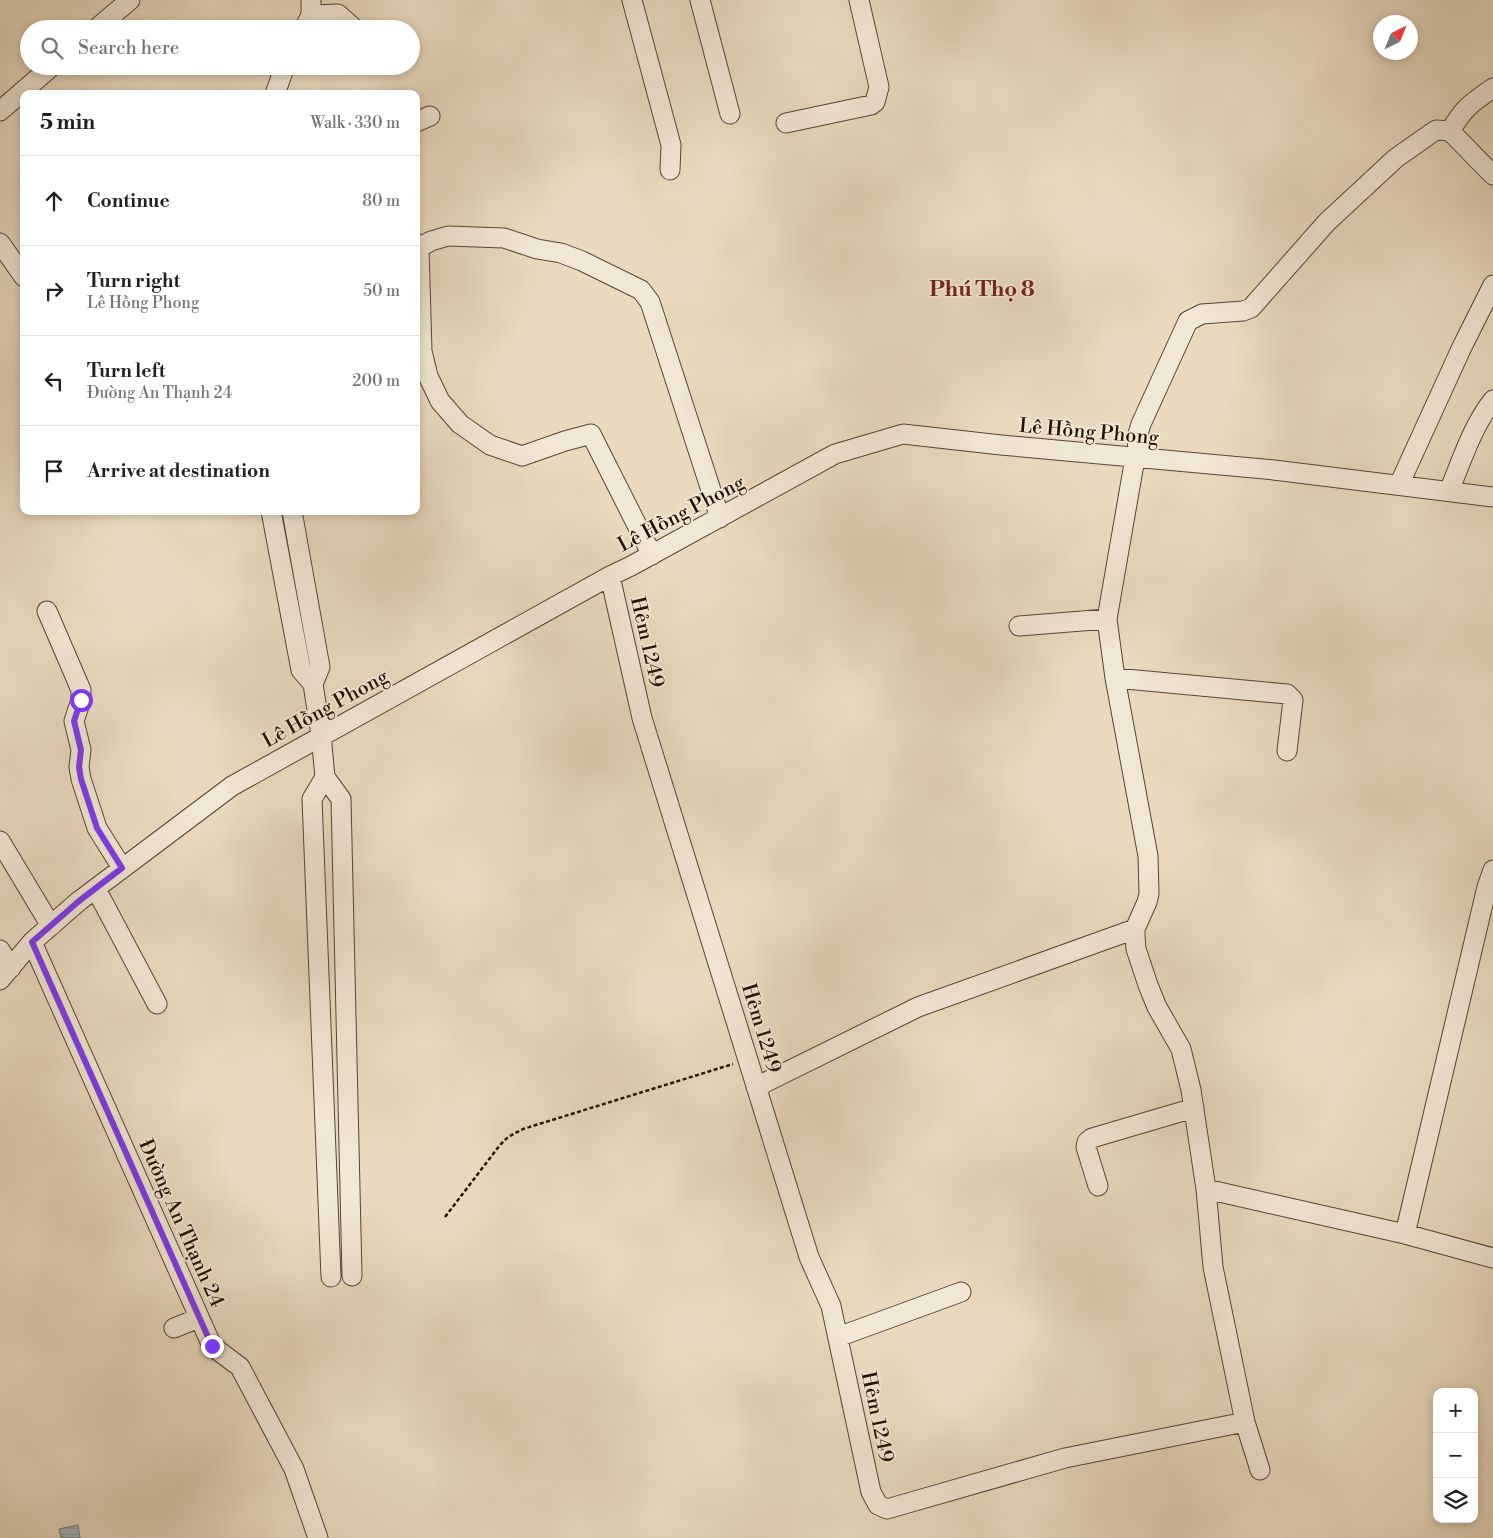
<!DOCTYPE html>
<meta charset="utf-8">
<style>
:root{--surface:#fff;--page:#f6f6f6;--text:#202124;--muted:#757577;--line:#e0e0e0}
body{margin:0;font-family:"Libre Bodoni",serif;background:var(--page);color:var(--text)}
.controls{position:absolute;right:15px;bottom:15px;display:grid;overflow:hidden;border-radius:10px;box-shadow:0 2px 8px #0003}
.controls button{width:45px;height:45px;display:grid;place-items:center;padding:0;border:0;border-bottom:1px solid var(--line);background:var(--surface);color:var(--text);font:25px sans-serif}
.compass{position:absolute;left:1373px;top:15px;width:45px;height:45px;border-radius:50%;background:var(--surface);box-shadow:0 2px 8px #0003;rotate:43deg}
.stop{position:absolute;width:15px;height:15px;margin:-11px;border:4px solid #7c3aed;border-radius:50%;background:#fff}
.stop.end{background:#7c3aed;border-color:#fff;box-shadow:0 1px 5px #0008}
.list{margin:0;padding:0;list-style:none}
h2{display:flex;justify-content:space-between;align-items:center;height:65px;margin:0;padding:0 20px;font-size:21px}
h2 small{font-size:16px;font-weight:400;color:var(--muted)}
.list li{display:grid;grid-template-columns:32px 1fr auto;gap:15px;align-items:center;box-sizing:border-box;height:90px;padding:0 20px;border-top:1px solid var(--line)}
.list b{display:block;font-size:19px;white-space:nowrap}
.list p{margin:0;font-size:16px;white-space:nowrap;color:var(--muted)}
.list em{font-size:16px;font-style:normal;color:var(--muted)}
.icon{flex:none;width:28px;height:28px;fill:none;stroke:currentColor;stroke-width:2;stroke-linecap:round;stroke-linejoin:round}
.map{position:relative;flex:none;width:1493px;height:1538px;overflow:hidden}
.search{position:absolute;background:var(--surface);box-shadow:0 2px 8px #0003;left:20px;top:20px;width:400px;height:55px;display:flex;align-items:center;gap:12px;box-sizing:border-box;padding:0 18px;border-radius:28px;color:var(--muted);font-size:19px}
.panel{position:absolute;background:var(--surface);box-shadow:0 2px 8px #0003;left:20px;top:90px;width:400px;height:425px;border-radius:10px}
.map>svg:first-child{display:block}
</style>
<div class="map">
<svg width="1493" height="1538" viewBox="0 0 1493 1538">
<defs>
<pattern id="water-rules" width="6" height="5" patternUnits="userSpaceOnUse" patternTransform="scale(1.25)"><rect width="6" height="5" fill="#9db8bd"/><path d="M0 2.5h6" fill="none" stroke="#879da1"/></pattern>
</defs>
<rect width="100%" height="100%" fill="#e9dabf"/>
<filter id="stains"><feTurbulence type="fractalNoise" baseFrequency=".004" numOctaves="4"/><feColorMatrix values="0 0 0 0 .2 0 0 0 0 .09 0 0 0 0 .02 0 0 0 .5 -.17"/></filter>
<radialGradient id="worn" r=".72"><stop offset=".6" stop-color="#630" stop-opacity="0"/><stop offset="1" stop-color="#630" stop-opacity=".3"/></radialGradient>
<path fill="url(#water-rules)" stroke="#6c7673" d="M78 1525 80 1538H61L59 1529Z"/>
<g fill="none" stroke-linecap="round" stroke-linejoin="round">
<g stroke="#544534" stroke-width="21">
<path id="minor" d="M632 0 671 145 670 170
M700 0 730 114
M311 15 338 14 355 29
M96 29 130 0
M304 29 311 15V0
M275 94 285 66
M0 111 52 66
M416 122 430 116
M786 123 871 105 875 102 879 87 859 0
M1450 131C1464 108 1470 104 1493 88
M0 243 24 277
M416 243 419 248 431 241 448 236 504 238 537 249 561 253 582 261 641 290 650 302 720 518
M419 248 422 351 428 376 440 401 460 424 490 445 522 456 565 441 591 434 652 555
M1399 485 1461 349 1493 285
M1449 491C1462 460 1472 427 1493 400
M271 511 301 670 313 684 320 667 292 511
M610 576 642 718 809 1257 831 1306 871 1492 878 1505 887 1509 1065 1458 1245 1422
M47 611 81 690V700L74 721 81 750 79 767 81 779 97 828 122 868
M1019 626 1107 619
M1115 678 1287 694 1293 700 1287 751
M313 684 321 735 325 777 341 799 352 1276
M325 777 312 799 331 1277
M0 841 51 926
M96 889 157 1004
M32 942 212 1346 240 1367 294 1469 318 1538
M0 950 11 968
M0 980 32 942 79 901 232 786 610 576 631 566 835 454 903 434 1001 445 1274 470 1493 497
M756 1087 918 1007 1135 929
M1098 1186 1086 1147 1087 1142 1092 1138 1194 1108
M1206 1189 1405 1234 1493 1258
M1405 1234 1487 887 1493 870
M174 1328 199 1318
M838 1337 961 1292
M1260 1470 1245 1422 1213 1267 1206 1189 1191 1090 1181 1049 1157 1007 1148 985 1136 949 1135 936V929L1147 902 1149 894 1148 856 1115 678 1107 619 1135 458 1138 450 1137 437 1141 424 1188 321 1202 314 1243 311 1251 308 1327 222 1396 158 1436 130 1450 131 1493 175"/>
</g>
<path stroke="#221305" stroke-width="2.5" stroke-dasharray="4 2.5" stroke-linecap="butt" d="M445 1217 500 1145 508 1137 523 1129 733 1064"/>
<use href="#minor" stroke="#f1e7d5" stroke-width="19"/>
</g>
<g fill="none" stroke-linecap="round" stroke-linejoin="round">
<path stroke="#7c3aed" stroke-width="6" d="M81 700 74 721 81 750 79 767 81 779 97 828 122 868 79 901 32 942 212 1346"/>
</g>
<g text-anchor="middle" stroke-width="4" stroke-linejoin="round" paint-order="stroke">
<g font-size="20" fill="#221305" stroke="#f1e7d5">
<text transform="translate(1089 431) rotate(5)" y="7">Lê Hồng Phong</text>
<text transform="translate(681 513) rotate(-28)" y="7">Lê Hồng Phong</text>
<text transform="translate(648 642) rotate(77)" y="7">Hẻm 1249</text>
<text transform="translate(325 708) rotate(-29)" y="7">Lê Hồng Phong</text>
<text transform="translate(762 1028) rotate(73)" y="7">Hẻm 1249</text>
<text transform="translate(182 1223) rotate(66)" y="7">Đường An Thạnh 24</text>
<text transform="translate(878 1417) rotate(78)" y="7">Hẻm 1249</text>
</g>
<g font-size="22" font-weight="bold" fill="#7a1f14" stroke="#f1e7d5">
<text x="982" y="296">Phú Thọ 8</text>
</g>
</g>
<rect width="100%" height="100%" filter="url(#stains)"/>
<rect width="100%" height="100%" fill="url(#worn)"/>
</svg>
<div class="controls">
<button>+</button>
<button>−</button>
<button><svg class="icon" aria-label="layers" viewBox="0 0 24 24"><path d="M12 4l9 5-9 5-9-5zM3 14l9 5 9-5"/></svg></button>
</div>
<svg class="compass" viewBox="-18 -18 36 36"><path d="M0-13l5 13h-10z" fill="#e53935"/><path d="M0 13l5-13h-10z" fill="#757577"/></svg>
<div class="stop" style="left:81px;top:700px"></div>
<div class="stop end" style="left:212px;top:1346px"></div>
<div class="search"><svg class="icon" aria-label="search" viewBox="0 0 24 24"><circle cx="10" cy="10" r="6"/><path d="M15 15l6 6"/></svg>Search here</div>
<section class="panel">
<h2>5 min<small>Walk · 330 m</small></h2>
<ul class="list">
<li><svg class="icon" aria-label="ahead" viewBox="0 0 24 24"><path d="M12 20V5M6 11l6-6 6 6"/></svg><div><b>Continue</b></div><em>80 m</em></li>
<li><svg class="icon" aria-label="right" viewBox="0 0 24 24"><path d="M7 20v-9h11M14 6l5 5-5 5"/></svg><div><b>Turn right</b><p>Lê Hồng Phong</p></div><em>50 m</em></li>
<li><svg class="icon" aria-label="left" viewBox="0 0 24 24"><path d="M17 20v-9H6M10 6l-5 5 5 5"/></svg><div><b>Turn left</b><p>Đường An Thạnh 24</p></div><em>200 m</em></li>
<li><svg class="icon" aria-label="arrive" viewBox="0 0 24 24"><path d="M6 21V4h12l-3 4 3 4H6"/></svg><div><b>Arrive at destination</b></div></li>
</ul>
</section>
</div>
